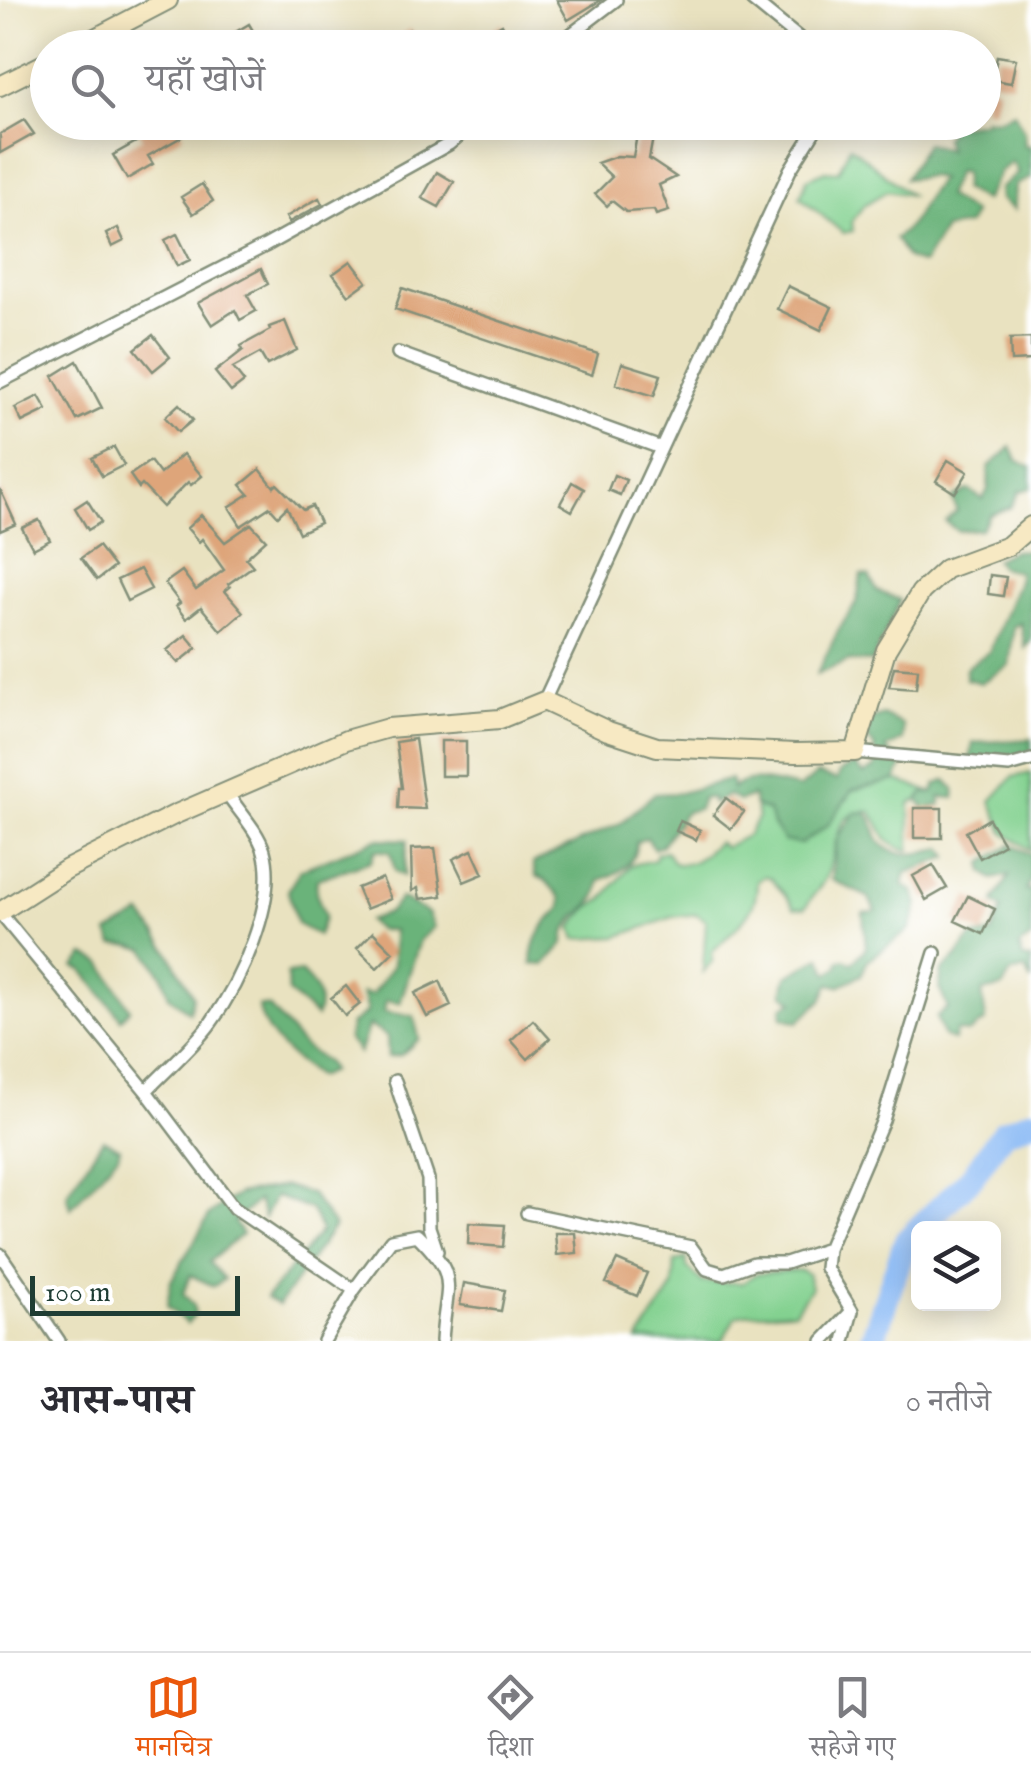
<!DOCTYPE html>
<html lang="hi">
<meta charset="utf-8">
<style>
:root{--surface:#fff;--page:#f7f7f7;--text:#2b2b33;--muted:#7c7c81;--line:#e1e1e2;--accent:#ea580c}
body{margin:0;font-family:"IM FELL English","Noto Serif Devanagari",serif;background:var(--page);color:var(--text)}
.controls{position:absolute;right:30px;bottom:30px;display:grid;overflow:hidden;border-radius:15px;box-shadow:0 5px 25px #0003}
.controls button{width:90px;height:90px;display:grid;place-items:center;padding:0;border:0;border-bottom:2px solid var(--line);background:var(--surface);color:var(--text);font:50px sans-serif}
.scale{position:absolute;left:30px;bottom:25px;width:210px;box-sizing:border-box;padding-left:10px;border:5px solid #1f3d34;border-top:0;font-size:28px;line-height:35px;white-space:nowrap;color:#1f3d34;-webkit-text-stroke:8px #fff;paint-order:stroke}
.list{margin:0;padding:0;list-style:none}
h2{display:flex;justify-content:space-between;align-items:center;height:130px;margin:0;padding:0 40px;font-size:42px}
h2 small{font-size:32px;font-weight:400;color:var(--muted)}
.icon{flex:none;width:55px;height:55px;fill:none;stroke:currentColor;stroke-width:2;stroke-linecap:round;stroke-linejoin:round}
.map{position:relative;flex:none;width:1031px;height:1341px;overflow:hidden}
.search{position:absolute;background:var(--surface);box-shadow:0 5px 25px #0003;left:30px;right:30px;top:30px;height:110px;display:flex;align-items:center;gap:25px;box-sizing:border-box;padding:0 35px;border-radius:55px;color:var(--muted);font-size:38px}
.sheet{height:310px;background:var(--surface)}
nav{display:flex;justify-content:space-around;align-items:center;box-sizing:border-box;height:140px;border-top:2px solid var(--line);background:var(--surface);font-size:28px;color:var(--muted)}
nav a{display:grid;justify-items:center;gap:5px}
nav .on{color:var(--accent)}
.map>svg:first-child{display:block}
</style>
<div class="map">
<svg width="1031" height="1341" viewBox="0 0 1031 1341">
<rect width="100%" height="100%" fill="#fff"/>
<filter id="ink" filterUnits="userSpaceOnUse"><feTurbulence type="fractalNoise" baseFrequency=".01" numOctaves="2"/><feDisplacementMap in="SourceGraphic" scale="20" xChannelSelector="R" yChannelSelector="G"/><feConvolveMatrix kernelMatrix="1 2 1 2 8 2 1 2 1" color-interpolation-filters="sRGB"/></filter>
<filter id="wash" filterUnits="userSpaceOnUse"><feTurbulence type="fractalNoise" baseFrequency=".0048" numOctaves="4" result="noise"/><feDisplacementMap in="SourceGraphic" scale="40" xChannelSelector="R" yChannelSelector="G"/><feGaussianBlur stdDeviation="2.25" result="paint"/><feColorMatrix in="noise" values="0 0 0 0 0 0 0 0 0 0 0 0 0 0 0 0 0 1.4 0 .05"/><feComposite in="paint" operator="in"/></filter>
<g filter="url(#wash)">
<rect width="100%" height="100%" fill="#e9e2c0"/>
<path fill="#83d190" stroke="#518762" stroke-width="2.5" d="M850 146 910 195 887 191 864 205 852 221 853 231 843 233 800 197 807 179 826 171 838 172Z
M1031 773V850L1005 834 991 801 1013 777Z
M896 780 933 793H924L918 800 910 803V850C881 846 887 832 871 812 832 807 838 851 827 875 823 885 811 897 805 908H794C788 895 779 890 771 878L765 876 757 881C758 915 734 928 712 952V962L703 972 706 921 697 914 673 917 617 937 576 939 572 927 589 907 603 899 631 865 655 860 657 853 666 851 674 863C692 869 705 853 718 842L725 847 748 835 758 817 755 806 769 811 773 824 847 800 852 790Z
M686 1258 687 1267 702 1282 743 1283 755 1274 800 1270 808 1274 811 1288 795 1311C774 1315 756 1310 736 1316L722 1341H638L673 1287 675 1262Z"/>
<path fill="#6ab37a" stroke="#447857" stroke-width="2.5" d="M1014 112 1024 132 1025 146H1031V178L1015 185 1014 210 1000 199 999 189 1018 173 1012 162 1000 171 984 201 963 189 964 173 957 171 946 196 973 213 968 225 944 229 923 264 907 258 895 238C922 220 919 201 940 179L930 176 905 179 926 143 948 150 944 139 952 126 984 122V119H997Z
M1011 447 1017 460 1031 467V488L1020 491 1011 507 990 515 981 529 957 531 946 522 957 511 953 498 968 490 983 499 988 489 989 467Z
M1031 550V640L1025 648 1021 623 1014 626 1009 665 981 683 966 679V668L990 651 1018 581V572L1000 567 995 560 1012 551Z
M861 575 869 576 877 591 900 600 872 662 849 661 817 674 839 629 857 602Z
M883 715 903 725V740L886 749 903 764 896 780 852 790 828 825 801 844 784 841 773 825 769 811 755 806 753 796 739 801 728 795 713 804 712 798H702L698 809 685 812 662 845 654 849 647 838 636 842C637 863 618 874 600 880 599 886 599 892 596 897 584 914 563 920 564 944L544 965 532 964C532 939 543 925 561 908V898L545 880 536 876 533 863 621 823 654 794 680 793 731 779 732 789C748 772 779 785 800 788L817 774 837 780 840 772 854 764 864 774 876 767 874 746 867 738 869 720Z
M1031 739V757L1007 763 970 760 973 743Z
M946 780 954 788 955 798 940 797 941 804 926 810 918 800 924 793H933L936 785Z
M865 812C877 821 872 830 880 841 893 860 924 854 943 848L949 857 906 873 903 885 913 891 918 904 910 930 868 960 861 975 839 986 829 984 822 1000 798 1022 782 1017 783 1007 794 1001 783 993 787 976 821 957 828 974 839 966V961L846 959 852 963 866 948 863 913 876 911 868 897 832 880 837 838 855 813Z
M377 839 407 840 404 876 395 871 390 852 375 850 371 861 317 879 316 893 325 916 318 935 297 924 288 891 300 870Z
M1011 845 1031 854V878L1026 891 1031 890V938L1019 946 1023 958 1031 959V982L1025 969 1011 973 1002 988 982 992 986 1021 968 1033 956 1031 954 1040 944 1037 936 1017 948 1008 939 988 942 971 959 955 970 938 992 933 1002 909 994 903 995 899 1010 875 993 879 984 872 983 863Z
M401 898 428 913 434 927 420 940 400 1003 386 1000 384 1012 414 1016 419 1039 401 1055 388 1057 387 1037 369 1025 359 1053 348 1039 351 1024 367 1012 362 993 372 995 393 965V930H378L368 921 389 912Z
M142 914 169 952 193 996 189 1012 169 996 162 975 145 949 129 945H113L108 933Z
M85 955 102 963 130 1009 121 1019 83 970 75 967Z
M301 972C314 985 324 997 316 1017L288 992 287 974Z
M259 1006 269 1007 303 1046 326 1062 331 1071 318 1077C296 1062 261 1034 259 1006Z
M103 1139 120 1148 118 1155 71 1208 67 1194Z
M285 1186 311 1194 334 1226 279 1305 266 1298 321 1231 311 1210 275 1196 264 1218 258 1200 234 1222 242 1234 209 1262 224 1279 214 1286 190 1275 183 1294 193 1304 195 1314 187 1324 167 1306 171 1281 210 1214 238 1194Z"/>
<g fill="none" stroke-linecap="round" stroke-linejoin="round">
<path stroke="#89b9f5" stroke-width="25" d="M919 1228 972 1177 1003 1132 1031 1121
M872 1341 906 1241 918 1229"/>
</g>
<g id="blocks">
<path fill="#dea57a" d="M557 0H601L568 20Z
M249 24 263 48H236L229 36Z
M502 24 515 48H494L486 33Z
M410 29 419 43 413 48H384Z
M997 56 1016 59 1011 83 993 80Z
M984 85 998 88 993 110 984 108Z
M24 120 34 134 0 153V134Z
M142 122H175L183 136 148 156 153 164 127 179 113 155 143 138 136 126Z
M639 124 655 127 649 159 676 177 659 185 669 211 656 215 654 210 626 212 612 201 607 206 595 194 612 177 597 163 617 156 633 157Z
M437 172 454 182 439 207 422 198Z
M202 184 213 201 193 214 181 197Z
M319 198 322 204 289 222 286 217Z
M118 228 124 241 112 247 106 234Z
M177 234 190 260 177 266 165 240Z
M351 261 367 282 349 295 333 274Z
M261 269 268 284 247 295 256 311 240 320 235 310 212 325 198 303Z
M788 286 832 307 821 330 777 309Z
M402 288 598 354 592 375 395 309Z
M285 321 297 350 267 365 260 353 233 368 244 382 231 392 215 372 243 350 241 346 270 330 269 327Z
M153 335 170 357 153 371 135 349Z
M1031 338V360L1011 361 1010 339Z
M77 361 102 408 77 420 53 376Z
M622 363 661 375 654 396 616 384Z
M39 396 47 410 22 422 15 408Z
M179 404 193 420 178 432 165 417Z
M114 447 124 465 102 476 92 458Z
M183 454 202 476 191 485 188 482 163 507 142 485 139 488 130 475 150 461 160 474Z
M948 460 968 472 955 493 936 481Z
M260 469 274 487 277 484 303 510 312 506 320 523 299 533 287 507 278 516 270 507 241 526 229 507 249 494 241 485Z
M614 475 626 480 620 495 608 490Z
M572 482 584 489 572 511 560 504Z
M0 489 16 524 0 531Z
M87 500 101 522 88 530 75 508Z
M201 515 225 542 251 524 266 540 246 558 253 566 228 584 230 587 225 591 243 612 221 631 201 607 186 619 176 606 180 603 165 583 182 571 196 590 224 570 202 539 199 542 187 528Z
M39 520 50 540 33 549 22 528Z
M98 546 114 567 97 580 81 558Z
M140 569 151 589 127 601 117 580Z
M990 575 1006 577 1003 596 988 594Z
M186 635 197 648 178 663 167 650Z
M894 667 918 669 916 689 889 687Z
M415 739 425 809 398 808 399 788H402L396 742Z
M441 741H466V776H441Z
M726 798 744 812 731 829 713 815Z
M914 808H942V838H914Z
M989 819 1004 844 980 858 966 832Z
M680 821 700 830 696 840 676 831Z
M435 848 442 896 420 899 418 888 412 891 411 849Z
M472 850 483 874 464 882 453 859Z
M933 865 947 888 926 900 913 876Z
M382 878 391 899 366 909 357 888Z
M968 896 995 909 983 934 955 921Z
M373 932 393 952 377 968 357 948Z
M440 981 451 1006 427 1017 415 993Z
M346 986 360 1004 345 1016 331 998Z
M533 1020 550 1039 528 1059 511 1040Z
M469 1223 505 1225 503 1247 468 1244Z
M555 1233H575L577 1253 557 1255Z
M617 1260 647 1273 637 1296 606 1283Z
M464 1283 505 1290 501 1311 460 1305Z"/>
</g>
</g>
<g filter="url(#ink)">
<use href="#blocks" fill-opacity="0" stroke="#84907a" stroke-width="2.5"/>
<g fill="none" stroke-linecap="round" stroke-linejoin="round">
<g stroke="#84907a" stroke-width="16">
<path id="street" d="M752 0 811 48
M553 48 616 0
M398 353 661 448
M0 382 265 246 449 144 475 122
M544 701 790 170 820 122
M855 752 1009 766 1031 760
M0 913 146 1091 234 1208 354 1290
M395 1081 428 1179 429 1227 437 1251
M146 1091C167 1069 192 1048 210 1024 240 983 278 901 264 851 258 831 238 810 226 792
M527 1213 691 1247 707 1269 724 1274 754 1263H786L828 1249
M0 1254 59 1341
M324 1341 354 1290 391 1240 417 1235C462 1279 445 1285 442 1341
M823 1341 849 1314
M844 1341 852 1311 826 1268 828 1249 883 1120 935 953"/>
</g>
<g stroke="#84907a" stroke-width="22">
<path id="secondary" d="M76 48 168 0
M0 86 48 62
M0 912 67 869 174 815 346 740 388 728 500 719 544 701 608 731 657 747 795 753 855 752 886 650 921 592 946 569 1008 546 1031 526"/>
</g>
<use href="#street" stroke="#fff" stroke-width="11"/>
<use href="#secondary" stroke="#f7e9c3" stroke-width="18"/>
</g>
</g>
</svg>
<div class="controls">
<button><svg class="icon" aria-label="layers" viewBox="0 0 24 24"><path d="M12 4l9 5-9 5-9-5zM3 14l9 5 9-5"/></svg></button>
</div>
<div class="scale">100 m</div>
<div class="search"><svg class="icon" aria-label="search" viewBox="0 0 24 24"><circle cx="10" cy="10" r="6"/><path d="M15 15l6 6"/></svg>यहाँ खोजें</div>
</div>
<section class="sheet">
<h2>आस-पास<small>0 नतीजे</small></h2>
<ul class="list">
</ul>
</section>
<nav>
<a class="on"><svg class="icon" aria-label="map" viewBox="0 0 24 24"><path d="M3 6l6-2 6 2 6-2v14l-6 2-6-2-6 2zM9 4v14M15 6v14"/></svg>मानचित्र</a>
<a><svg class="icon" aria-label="directions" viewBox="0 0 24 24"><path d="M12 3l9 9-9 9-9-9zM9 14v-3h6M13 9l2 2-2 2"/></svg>दिशा</a>
<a><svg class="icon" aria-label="saved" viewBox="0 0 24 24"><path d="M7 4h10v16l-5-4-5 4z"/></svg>सहेजे गए</a>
</nav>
